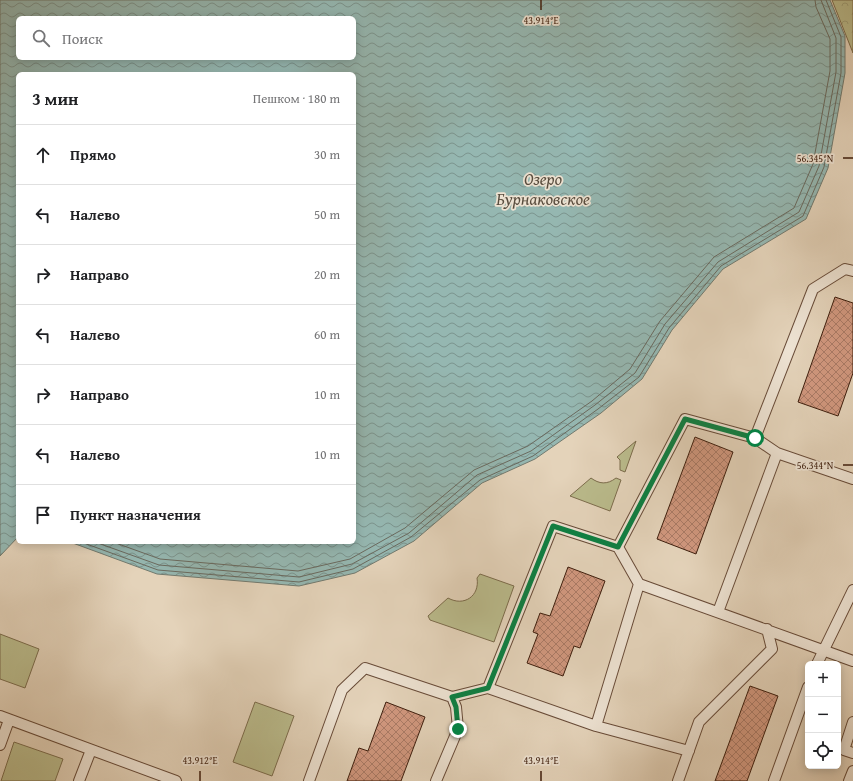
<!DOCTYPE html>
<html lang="ru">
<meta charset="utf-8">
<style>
:root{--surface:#fff;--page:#f6f6f6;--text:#202124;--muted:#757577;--line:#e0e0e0}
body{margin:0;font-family:"Gentium Book Plus",serif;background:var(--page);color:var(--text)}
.controls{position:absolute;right:12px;bottom:12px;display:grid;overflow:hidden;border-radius:6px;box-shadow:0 2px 10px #0003}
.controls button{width:36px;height:36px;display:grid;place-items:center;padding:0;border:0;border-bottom:1px solid var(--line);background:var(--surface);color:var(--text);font:20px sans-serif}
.stop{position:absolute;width:12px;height:12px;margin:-9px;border:3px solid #0b8043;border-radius:50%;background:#fff}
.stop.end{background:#0b8043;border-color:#fff;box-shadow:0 1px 4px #0008}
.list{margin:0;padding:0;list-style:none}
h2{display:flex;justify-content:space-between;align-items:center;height:52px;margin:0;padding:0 16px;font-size:17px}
h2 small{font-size:13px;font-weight:400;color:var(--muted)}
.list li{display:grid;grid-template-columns:26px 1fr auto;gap:12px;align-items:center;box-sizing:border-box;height:60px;padding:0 16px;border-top:1px solid var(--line)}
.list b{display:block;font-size:15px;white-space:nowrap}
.list em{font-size:13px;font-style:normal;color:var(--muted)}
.icon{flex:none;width:22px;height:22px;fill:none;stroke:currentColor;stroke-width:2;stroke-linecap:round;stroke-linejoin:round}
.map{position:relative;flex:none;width:853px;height:781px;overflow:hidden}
.search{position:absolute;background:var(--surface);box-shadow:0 2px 10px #0003;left:16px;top:16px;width:340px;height:44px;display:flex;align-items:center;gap:10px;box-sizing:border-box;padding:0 14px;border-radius:6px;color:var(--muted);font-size:15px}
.panel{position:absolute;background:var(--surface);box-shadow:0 2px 10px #0003;left:16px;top:72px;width:340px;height:472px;border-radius:6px}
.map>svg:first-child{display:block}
</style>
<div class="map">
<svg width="853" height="781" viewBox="0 0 853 781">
<defs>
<pattern id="forest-crowns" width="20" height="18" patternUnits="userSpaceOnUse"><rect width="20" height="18" fill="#babb8c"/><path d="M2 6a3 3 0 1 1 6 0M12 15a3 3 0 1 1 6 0" fill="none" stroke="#a1a078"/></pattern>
<pattern id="water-waves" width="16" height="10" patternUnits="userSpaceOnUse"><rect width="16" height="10" fill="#95b7b1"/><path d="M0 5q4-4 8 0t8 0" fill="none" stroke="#7b948e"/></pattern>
<pattern id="building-cross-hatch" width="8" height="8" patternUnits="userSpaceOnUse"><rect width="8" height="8" fill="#d0977e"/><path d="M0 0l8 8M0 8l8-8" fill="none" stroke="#aa7b66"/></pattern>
</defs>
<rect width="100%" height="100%" fill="#e4d3ba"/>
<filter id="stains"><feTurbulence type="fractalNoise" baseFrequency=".005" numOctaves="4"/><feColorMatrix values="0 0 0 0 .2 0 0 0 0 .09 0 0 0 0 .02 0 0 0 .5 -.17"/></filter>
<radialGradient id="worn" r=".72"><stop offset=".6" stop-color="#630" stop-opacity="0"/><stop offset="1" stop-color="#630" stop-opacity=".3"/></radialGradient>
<path fill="url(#forest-crowns)" stroke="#7c6c4c" d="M832 0H853V53Z"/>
<path fill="#babb8c" stroke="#7c6c4c" d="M636 441 625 472 620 470V460L617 457Z
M591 478C599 484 607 485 616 478L621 480 610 511 570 496Z
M480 574 514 586 494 642 430 620 428 616 448 598C464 607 480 596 477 578Z
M0 634 39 649 25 688 0 679Z
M255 702 294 716 272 776 233 762Z
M14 742 63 759 55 781H1Z"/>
<path fill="url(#water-waves)" stroke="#727a6f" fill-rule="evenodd" d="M0 0H830L845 36V73L828 168 806 219 723 269 672 330 642 379 601 413 535 459 482 483 414 541 355 573 299 586 157 574 70 542H354V74H18V537L0 556ZM18 18H354V58H18Z"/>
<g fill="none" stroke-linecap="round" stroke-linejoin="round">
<path stroke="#6a6a5f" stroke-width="1" d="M81 542 158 570 299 582 353 569 411 537 480 480 533 456 598 409 639 377 669 328 721 266 803 216 824 167 841 73V37L826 0
M95 542 159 565 299 577 352 564 409 533 477 475 531 451 595 405 635 373 665 324 718 262 799 212 819 166 836 72V38L821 0
M113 542 160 559 298 571 350 559 405 528 474 470 528 446 592 401 630 369 660 321 714 257 794 208 813 164 830 71V39L816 7 815 0"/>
</g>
<path fill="url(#building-cross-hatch)" stroke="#3e1e0d" d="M835 297 853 303V373L838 416 798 402Z
M695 437 733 452 696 554 657 539Z
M568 567 605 581 580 648 574 646 563 676 527 663 538 634 533 632 540 613 550 616Z
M750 686 778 696 747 781H715Z
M386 702 425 717 401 781H347L359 748 368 751Z"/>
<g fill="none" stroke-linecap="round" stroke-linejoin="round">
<g stroke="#684b38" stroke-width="12">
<path id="lane" d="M755 438 813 289 845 269 853 271
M618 547 685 419 755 438 777 453 853 479
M639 584 853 661
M718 612 777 453
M817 664 853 590
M488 688 553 526 618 547 639 584 596 726
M452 697 488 688 596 726 689 751
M0 716 176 781
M853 722 844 750 853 753
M0 745 9 720
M79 781 91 750
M309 781 342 690 365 668 452 697 456 707 458 729 436 781
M678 781 699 722 772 649 767 629
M774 781 808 687
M849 781 853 771"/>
</g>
<use href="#lane" stroke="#ede2d2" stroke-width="10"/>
</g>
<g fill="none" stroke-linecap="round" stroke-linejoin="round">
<path stroke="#0b8043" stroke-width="5" d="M458 729 456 707 452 697 488 688 553 526 618 547 685 419 755 438"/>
</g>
<path fill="none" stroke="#3e1e0d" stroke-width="1.5" d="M541 0V10M843 158H853M843 465H853M200 771V781M541 771V781"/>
<g text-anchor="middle" stroke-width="3.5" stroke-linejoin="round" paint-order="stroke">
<g font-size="17" font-style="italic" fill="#584c3e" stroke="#ede2d2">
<text x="543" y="185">Озеро<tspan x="543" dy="20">Бурнаковское</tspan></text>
</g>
</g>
<g font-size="10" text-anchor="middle" fill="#3e1e0d" stroke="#ede2d2" stroke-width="3.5" stroke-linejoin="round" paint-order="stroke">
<text x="541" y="24">43.914°E</text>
<text x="815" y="162">56.345°N</text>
<text x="815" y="469">56.344°N</text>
<text x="200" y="764">43.912°E</text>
<text x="541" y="764">43.914°E</text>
</g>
<rect width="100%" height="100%" filter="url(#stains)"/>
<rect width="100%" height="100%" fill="url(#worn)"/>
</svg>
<div class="controls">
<button>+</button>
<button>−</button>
<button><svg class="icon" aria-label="locate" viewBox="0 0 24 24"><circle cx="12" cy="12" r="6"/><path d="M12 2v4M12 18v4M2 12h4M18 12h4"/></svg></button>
</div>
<div class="stop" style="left:755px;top:438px"></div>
<div class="stop end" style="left:458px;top:729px"></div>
<div class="search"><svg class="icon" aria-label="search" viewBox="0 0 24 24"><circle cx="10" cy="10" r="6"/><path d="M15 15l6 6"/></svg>Поиск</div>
<section class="panel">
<h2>3 мин<small>Пешком · 180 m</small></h2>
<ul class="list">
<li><svg class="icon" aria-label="ahead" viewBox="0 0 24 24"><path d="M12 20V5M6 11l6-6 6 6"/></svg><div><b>Прямо</b></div><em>30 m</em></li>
<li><svg class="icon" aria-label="left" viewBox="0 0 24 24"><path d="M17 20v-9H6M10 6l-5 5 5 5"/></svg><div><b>Налево</b></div><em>50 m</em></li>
<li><svg class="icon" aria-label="right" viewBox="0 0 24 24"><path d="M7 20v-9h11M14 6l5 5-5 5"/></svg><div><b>Направо</b></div><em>20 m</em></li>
<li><svg class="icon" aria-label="left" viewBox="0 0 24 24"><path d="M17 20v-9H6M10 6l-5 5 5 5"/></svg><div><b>Налево</b></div><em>60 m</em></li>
<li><svg class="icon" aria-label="right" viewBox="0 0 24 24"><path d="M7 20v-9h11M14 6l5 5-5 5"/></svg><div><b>Направо</b></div><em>10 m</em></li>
<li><svg class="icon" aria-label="left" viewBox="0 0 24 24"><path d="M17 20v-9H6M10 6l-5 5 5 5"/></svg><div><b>Налево</b></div><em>10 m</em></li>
<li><svg class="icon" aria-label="arrive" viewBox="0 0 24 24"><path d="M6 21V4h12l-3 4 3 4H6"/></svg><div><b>Пункт назначения</b></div></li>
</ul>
</section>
</div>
